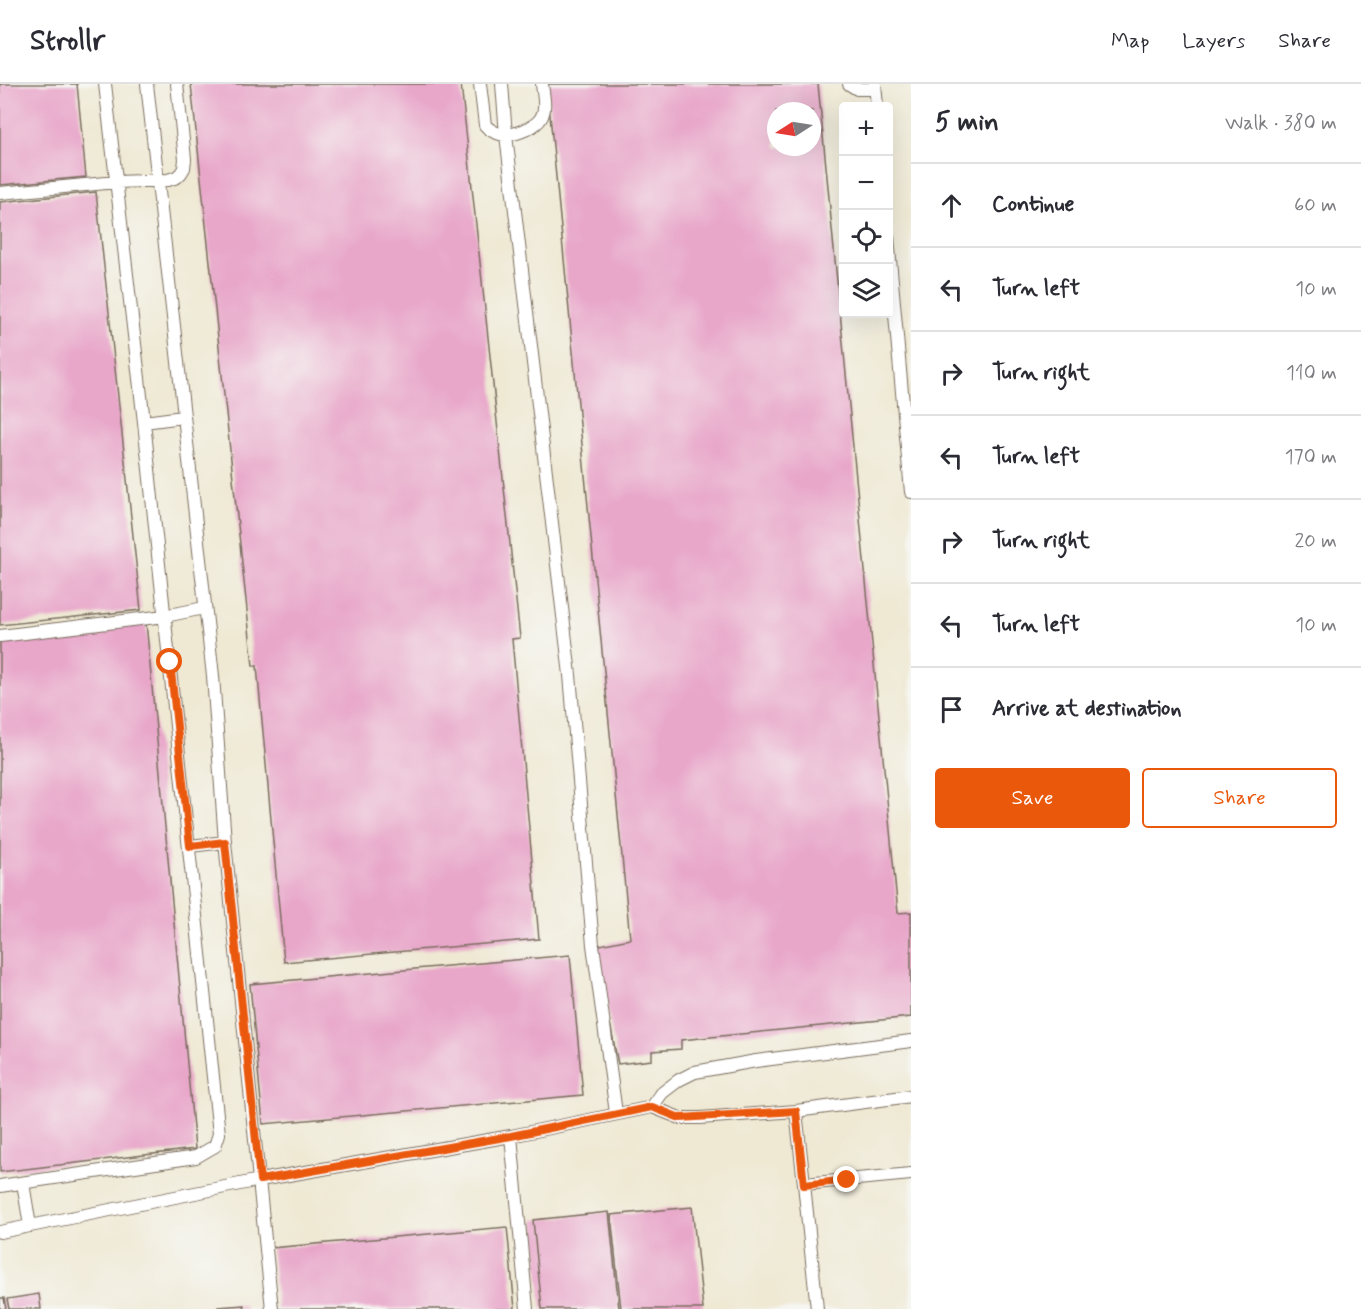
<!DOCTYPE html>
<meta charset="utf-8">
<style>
:root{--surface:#fff;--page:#f2f2f3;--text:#2b2b33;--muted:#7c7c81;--line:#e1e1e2;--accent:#ea580c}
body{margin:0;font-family:Mynerve,sans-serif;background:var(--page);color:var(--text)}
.controls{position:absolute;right:18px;top:18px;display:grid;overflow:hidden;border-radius:6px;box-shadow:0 6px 24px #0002}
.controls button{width:54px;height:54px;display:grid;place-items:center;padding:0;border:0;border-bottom:2px solid var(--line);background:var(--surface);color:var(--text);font:30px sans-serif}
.compass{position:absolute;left:767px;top:18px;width:54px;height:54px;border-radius:50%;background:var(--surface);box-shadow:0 6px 24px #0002;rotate:258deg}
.stop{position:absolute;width:18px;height:18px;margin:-14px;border:4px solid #ea580c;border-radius:50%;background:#fff}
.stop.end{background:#ea580c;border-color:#fff;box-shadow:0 2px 6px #0008}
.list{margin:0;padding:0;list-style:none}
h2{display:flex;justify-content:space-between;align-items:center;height:78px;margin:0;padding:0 24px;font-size:26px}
h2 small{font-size:20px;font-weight:400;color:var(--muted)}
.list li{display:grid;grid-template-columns:39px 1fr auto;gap:18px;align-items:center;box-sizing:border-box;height:84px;padding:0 24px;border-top:2px solid var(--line)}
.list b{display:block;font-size:22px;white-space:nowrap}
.list em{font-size:20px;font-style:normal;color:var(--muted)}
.actions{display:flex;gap:12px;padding:18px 24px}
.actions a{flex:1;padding:14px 0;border:2px solid var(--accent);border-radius:6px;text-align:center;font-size:21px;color:var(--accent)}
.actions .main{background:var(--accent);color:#fff}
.icon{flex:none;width:33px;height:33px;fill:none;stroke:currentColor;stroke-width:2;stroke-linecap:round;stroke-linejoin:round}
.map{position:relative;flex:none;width:911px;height:1225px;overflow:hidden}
header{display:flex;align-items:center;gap:36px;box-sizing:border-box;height:84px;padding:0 30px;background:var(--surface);border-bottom:2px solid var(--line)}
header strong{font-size:28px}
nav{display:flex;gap:33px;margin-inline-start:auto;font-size:21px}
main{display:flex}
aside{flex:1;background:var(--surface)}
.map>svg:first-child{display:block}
</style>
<header>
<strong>Strollr</strong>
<nav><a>Map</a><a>Layers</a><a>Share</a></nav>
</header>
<main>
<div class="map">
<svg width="911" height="1225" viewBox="0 0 911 1225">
<rect width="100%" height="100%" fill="#f6f6f2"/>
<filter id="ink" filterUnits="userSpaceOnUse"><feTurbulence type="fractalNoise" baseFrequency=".0167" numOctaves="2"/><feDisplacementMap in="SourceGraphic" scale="12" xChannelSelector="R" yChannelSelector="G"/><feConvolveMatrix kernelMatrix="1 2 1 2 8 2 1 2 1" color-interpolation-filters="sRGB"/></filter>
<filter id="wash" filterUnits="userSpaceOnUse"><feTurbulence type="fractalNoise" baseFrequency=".008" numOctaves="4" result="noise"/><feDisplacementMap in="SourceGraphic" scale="24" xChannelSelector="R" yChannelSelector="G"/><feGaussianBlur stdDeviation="1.35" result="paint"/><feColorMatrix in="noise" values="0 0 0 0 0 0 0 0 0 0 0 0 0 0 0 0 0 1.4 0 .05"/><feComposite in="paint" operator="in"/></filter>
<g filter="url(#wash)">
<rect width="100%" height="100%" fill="#efe9d4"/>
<g id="blocks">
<path fill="#e8a6c9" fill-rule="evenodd" d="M0 0H77L86 93 0 101Z
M191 0H461L520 554 512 555 539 855 284 878 257 582H253Z
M547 0H818L898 829 911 828V933L681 956V965L652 967V976L618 980 595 862 630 855ZM776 27H812V63H776Z
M96 108 141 526 0 541V118Z
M146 538 195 1065 0 1088V557Z
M570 871 583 1011 263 1040 250 900Z
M692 1123 703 1225H621L611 1131Z
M609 1128 619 1225H542L533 1136Z
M507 1143 515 1225H277L271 1164Z
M39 1210 41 1225H9L7 1215Z
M0 1214H4L6 1225H0Z
M244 1221 245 1225H218V1223Z"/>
</g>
</g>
<g filter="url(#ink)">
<use href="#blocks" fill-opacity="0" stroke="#7a6d5e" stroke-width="1.5"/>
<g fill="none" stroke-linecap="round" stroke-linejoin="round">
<g stroke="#7a6d5e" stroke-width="14">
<path id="service" d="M147 0 213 592 225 758 272 1225
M480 0 485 41C490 47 499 51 507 51 517 50 536 43 541 34 547 24 543 11 542 0
M502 0 506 51 570 591 593 861 616 1029
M849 0 857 5H875
M875 0 877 22
M0 109 117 98 168 96 177 93 181 89 184 84 185 75 177 0
M888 153 911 408
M144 338 183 333
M0 552 165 532 204 524
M190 762 225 758
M652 1023 680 1034H700L796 1027 911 1012
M796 1027 804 1100 911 1090
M511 1052 527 1225
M23 1099 30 1142
M804 1100 817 1225
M0 1102 196 1073 215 1062 219 1050 144 338 105 0
M0 1148 260 1096 511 1052 652 1023 662 1009 679 996 695 988 756 977 911 957"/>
</g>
<use href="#service" stroke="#fff" stroke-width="12"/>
</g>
</g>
<g fill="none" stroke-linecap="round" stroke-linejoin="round" filter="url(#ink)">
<path stroke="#ea580c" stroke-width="8" d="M170 578 190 762 225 758 260 1096 511 1052 652 1023 680 1034 796 1027 804 1101 847 1096"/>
</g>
</svg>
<div class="controls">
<button>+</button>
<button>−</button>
<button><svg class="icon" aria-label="locate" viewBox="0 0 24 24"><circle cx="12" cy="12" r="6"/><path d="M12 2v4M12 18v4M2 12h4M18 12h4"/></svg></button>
<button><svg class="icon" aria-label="layers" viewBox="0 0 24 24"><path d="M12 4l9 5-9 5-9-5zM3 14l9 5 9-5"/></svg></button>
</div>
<svg class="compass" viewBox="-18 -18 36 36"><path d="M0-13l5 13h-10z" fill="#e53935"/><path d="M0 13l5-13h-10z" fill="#7c7c81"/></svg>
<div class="stop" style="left:170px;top:578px"></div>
<div class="stop end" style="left:847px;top:1096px"></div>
</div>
<aside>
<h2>5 min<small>Walk · 380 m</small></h2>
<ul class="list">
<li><svg class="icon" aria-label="ahead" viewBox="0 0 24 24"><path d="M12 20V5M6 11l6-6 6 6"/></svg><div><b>Continue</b></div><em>60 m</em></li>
<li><svg class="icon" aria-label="left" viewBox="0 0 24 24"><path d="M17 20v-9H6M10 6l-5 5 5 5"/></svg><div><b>Turn left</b></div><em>10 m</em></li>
<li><svg class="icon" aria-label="right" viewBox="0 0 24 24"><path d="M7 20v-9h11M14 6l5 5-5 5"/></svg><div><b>Turn right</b></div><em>110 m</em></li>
<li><svg class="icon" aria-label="left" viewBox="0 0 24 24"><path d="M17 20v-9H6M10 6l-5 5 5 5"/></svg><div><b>Turn left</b></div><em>170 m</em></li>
<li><svg class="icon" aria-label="right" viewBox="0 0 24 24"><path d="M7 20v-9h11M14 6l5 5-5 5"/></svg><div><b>Turn right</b></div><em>20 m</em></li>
<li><svg class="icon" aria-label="left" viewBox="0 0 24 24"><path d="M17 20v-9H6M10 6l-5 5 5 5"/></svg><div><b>Turn left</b></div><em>10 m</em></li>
<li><svg class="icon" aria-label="arrive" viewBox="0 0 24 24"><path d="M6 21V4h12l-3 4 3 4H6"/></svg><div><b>Arrive at destination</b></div></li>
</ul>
<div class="actions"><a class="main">Save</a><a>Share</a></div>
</aside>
</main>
